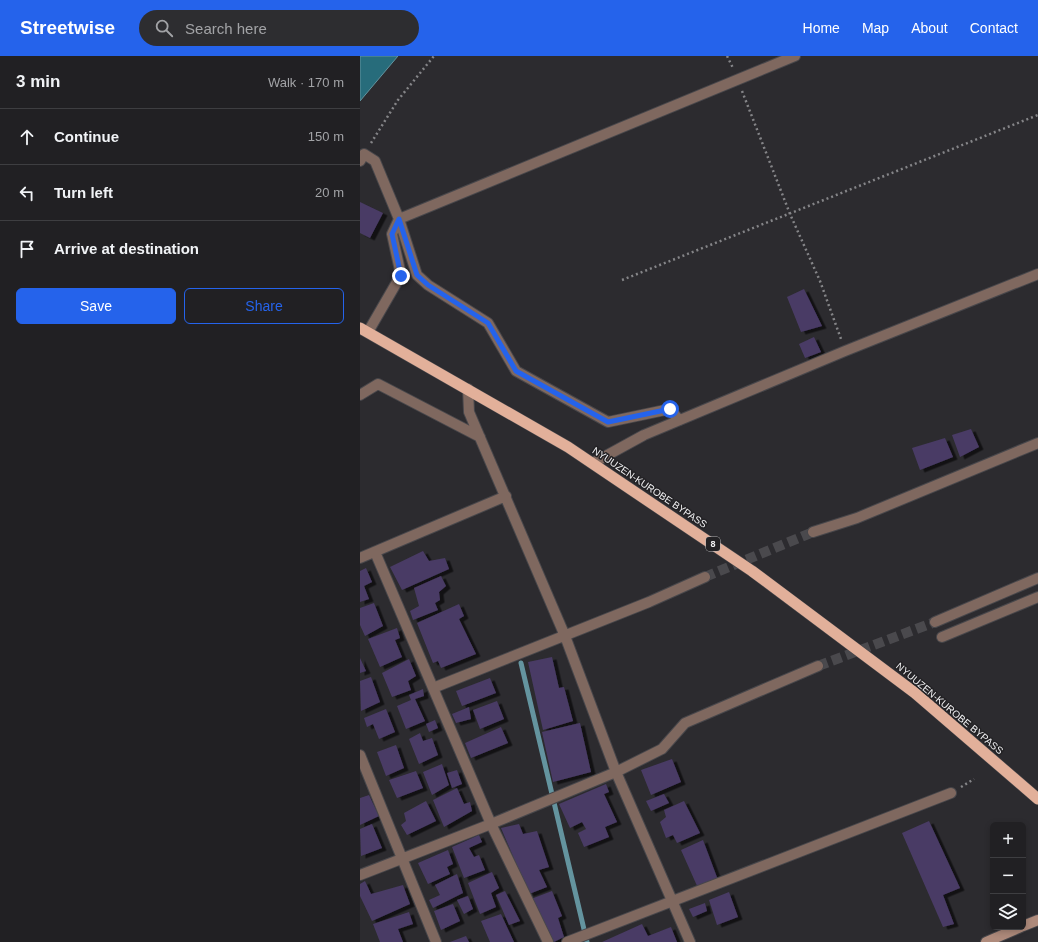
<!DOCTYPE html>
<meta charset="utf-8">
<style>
:root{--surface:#212023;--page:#2d2d30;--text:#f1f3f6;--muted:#a2a3a6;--line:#3e3e41;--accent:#2563eb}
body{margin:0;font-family:Arial,sans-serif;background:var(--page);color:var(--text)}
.controls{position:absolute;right:12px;bottom:12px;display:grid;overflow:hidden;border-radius:6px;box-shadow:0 2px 6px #0003}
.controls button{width:36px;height:36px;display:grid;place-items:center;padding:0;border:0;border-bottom:1px solid var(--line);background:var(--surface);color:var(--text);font:20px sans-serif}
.stop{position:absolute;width:12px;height:12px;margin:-9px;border:3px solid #2563eb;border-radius:50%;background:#fff}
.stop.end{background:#2563eb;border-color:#fff;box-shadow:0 1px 4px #0008}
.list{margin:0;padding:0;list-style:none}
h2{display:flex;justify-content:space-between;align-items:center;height:52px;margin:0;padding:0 16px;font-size:17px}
h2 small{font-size:13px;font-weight:400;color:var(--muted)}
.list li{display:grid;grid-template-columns:26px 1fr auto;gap:12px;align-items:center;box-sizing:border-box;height:56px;padding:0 16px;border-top:1px solid var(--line)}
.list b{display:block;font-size:15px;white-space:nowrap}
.list em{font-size:13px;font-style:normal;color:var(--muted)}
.actions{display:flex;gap:8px;padding:12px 16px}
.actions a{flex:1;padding:9px 0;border:1px solid var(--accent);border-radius:6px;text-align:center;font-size:14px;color:var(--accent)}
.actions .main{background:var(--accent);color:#fff}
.icon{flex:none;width:22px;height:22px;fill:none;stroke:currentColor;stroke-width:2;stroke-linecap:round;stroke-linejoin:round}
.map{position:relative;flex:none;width:678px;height:886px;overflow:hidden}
header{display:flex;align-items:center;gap:24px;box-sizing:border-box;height:56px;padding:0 20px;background:var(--accent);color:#fff}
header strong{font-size:19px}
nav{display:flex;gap:22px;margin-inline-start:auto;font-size:14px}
.search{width:280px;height:36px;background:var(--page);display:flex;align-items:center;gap:10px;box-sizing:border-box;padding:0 14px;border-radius:22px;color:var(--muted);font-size:15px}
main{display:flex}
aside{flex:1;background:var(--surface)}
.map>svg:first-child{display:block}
</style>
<header>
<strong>Streetwise</strong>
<div class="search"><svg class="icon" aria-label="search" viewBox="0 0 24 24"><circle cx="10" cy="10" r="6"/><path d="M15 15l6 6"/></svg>Search here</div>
<nav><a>Home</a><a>Map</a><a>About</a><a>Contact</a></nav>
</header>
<main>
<aside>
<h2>3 min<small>Walk · 170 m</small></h2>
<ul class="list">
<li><svg class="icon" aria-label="ahead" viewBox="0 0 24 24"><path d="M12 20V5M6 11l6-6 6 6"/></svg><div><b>Continue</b></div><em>150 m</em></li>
<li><svg class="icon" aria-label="left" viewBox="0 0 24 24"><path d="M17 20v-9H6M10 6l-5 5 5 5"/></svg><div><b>Turn left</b></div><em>20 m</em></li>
<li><svg class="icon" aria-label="arrive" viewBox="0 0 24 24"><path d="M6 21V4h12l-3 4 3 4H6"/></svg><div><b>Arrive at destination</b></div></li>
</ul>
<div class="actions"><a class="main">Save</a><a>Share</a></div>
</aside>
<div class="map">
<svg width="678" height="886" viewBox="0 0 678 886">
<defs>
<filter id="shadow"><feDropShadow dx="4.5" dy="2.5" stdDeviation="0" flood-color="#0009"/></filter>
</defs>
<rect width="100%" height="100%" fill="#2c2b2f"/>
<path fill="#276c7b" stroke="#64949f" d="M0 0H38L0 45Z"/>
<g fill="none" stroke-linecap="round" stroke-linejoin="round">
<path stroke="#64949f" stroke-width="5" d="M161 607 227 886"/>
</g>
<path fill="#493b65" filter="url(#shadow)" d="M0 146 23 157 10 182 0 177Z
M444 233 462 270 441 276 427 241Z
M454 281 461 296 445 302 439 288Z
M611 373 619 391 600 401 592 379Z
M585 382 593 401 560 414 552 392Z
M63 495 69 505 85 502 89 513 42 534 30 511Z
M6 512 12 526 4 530 9 543 0 546V515Z
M81 520 86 530 79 536 80 544 75 547 78 554 53 564 50 555 59 550 54 532Z
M14 547 23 570 5 580 0 569V552Z
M99 548 104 560 99 563 116 598 81 612 78 605 73 607 57 567Z
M37 572 40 582 35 584 42 601 20 611 8 583Z
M192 601 199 632 204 631 213 665 183 674 168 606Z
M0 602 6 615 0 617Z
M49 603 56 620 48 625 51 634 32 641 22 617Z
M11 621 20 646 1 655 0 625Z
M130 622 136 637 102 650 96 635Z
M63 633 64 640 55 643 65 665 46 673 37 650 51 644 49 639Z
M137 645 144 663 120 673 113 654Z
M109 651 111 663 96 667 92 658Z
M26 653 35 676 19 683 13 668 7 671 4 662Z
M75 664 78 672 69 676 66 668Z
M220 667 231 716 193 726 182 676Z
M141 671 148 687 111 702 105 687Z
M60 677 63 685 72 682 78 699 59 708 49 683Z
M36 689 44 712 26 720 17 696Z
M312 703 321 726 291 739 281 714Z
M82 708 89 729 72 739 63 716Z
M97 714 102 728 92 732 87 717Z
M56 715 63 732 37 742 29 724Z
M246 728 249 736 244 738 257 766 245 771 249 781 224 791 218 777 226 773 222 766 210 772 199 748Z
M97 732 104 748 110 746 112 755 84 771 73 744Z
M304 738 309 747 291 755 286 745Z
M9 739 19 760 0 769V742Z
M66 745 76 765 47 779 41 769 46 765 44 757Z
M324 745 340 777 317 787 313 779 306 782 300 766 306 761 304 754Z
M569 765 600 832 583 839 594 868 583 871 542 777Z
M12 768 22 792 1 800 0 773Z
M159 768 163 778 177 775 189 811 179 814 187 831 169 838 141 772Z
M119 779 122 786 109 792 114 801 119 799 125 814 104 822 92 791Z
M343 784 358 824 338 832 321 794Z
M88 794 93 808 87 811 90 818 68 828 58 807Z
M132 816 139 832 131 837 136 851 120 858 108 827Z
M97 818 103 837 73 852 69 844 80 839 75 829Z
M5 825 11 838 43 829 50 848 12 865 0 840V828Z
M145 835 160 865 149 869 136 839Z
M192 835 202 860 198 862 204 881 194 886H190L171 843Z
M369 836 378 861 357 869 349 844Z
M108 840 113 853 104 858 97 844Z
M345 847 347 855 333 861 329 853Z
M93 848 100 865 81 874 74 855Z
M49 856 53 868 38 873 43 886H20L13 868Z
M141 858 154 886H130L121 865Z
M282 868 288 880 311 871 317 886H242Z
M106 880 109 886H90Z"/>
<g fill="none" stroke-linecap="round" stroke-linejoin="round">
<path stroke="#4a494d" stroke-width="10" stroke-dasharray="10 5" stroke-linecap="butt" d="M345 521 453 476
M458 610 575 566"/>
<g stroke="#48474b" stroke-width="12">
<path id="minor" d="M0 105 4 98 15 105 39 163 435 0
M8 276 41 219 32 178 39 163 57 219 68 229 128 267 156 315 248 366 310 353 319 364
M108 333 109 356 205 580 256 716 330 886
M0 339 18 328 120 381
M453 476 497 462 678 387
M0 502 146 440
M575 566 678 522
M582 581 678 541
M73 632 289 546 345 521
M0 699 76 886
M0 819 131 768 15 496
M188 886 131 768 256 716 302 693 325 667 458 610
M207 886 591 737"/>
</g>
<g stroke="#48474b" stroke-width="12">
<path id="tertiary" d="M233 407 284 379 485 295 678 218"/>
</g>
<g stroke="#48474b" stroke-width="12">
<path id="secondary" d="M663 870 678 864
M626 886 661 871"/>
</g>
<g stroke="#48474b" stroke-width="12">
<path id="trunk" d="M0 272 208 391 392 515 555 637 678 743"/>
</g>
<path stroke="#858588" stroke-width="2.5" stroke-dasharray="2 3" stroke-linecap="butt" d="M367 0 373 12
M382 35 430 158 460 225 481 283
M11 87 38 44 74 0
M262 224 678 59
M601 731 614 723"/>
<use href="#minor" stroke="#7f685f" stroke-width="10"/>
<use href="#tertiary" stroke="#7f685f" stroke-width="10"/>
<use href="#secondary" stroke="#ae8a7b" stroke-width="10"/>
<use href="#trunk" stroke="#e2b09a" stroke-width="11"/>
</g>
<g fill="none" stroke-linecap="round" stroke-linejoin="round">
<path stroke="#2563eb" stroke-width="5" d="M41 220 32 178 39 163 57 219 68 229 128 267 156 315 248 366 310 353"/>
</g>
<g text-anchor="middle" stroke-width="3" stroke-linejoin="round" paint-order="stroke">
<rect fill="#232225" stroke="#b4b4b6" stroke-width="1" x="346" y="481" width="14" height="14" rx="3"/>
<g font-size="9" font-weight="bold" fill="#f2f2f4">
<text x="353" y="491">8</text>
</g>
<g font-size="10" fill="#f2f2f4" stroke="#232225">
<text transform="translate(290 431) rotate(34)" y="4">NYUUZEN-KUROBE BYPASS</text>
<text transform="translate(590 652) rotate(40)" y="4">NYUUZEN-KUROBE BYPASS</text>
</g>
</g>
</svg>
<div class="controls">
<button>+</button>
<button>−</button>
<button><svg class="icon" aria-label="layers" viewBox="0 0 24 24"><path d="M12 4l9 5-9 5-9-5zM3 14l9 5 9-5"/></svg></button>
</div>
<div class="stop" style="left:310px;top:353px"></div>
<div class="stop end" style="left:41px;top:220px"></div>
</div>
</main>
